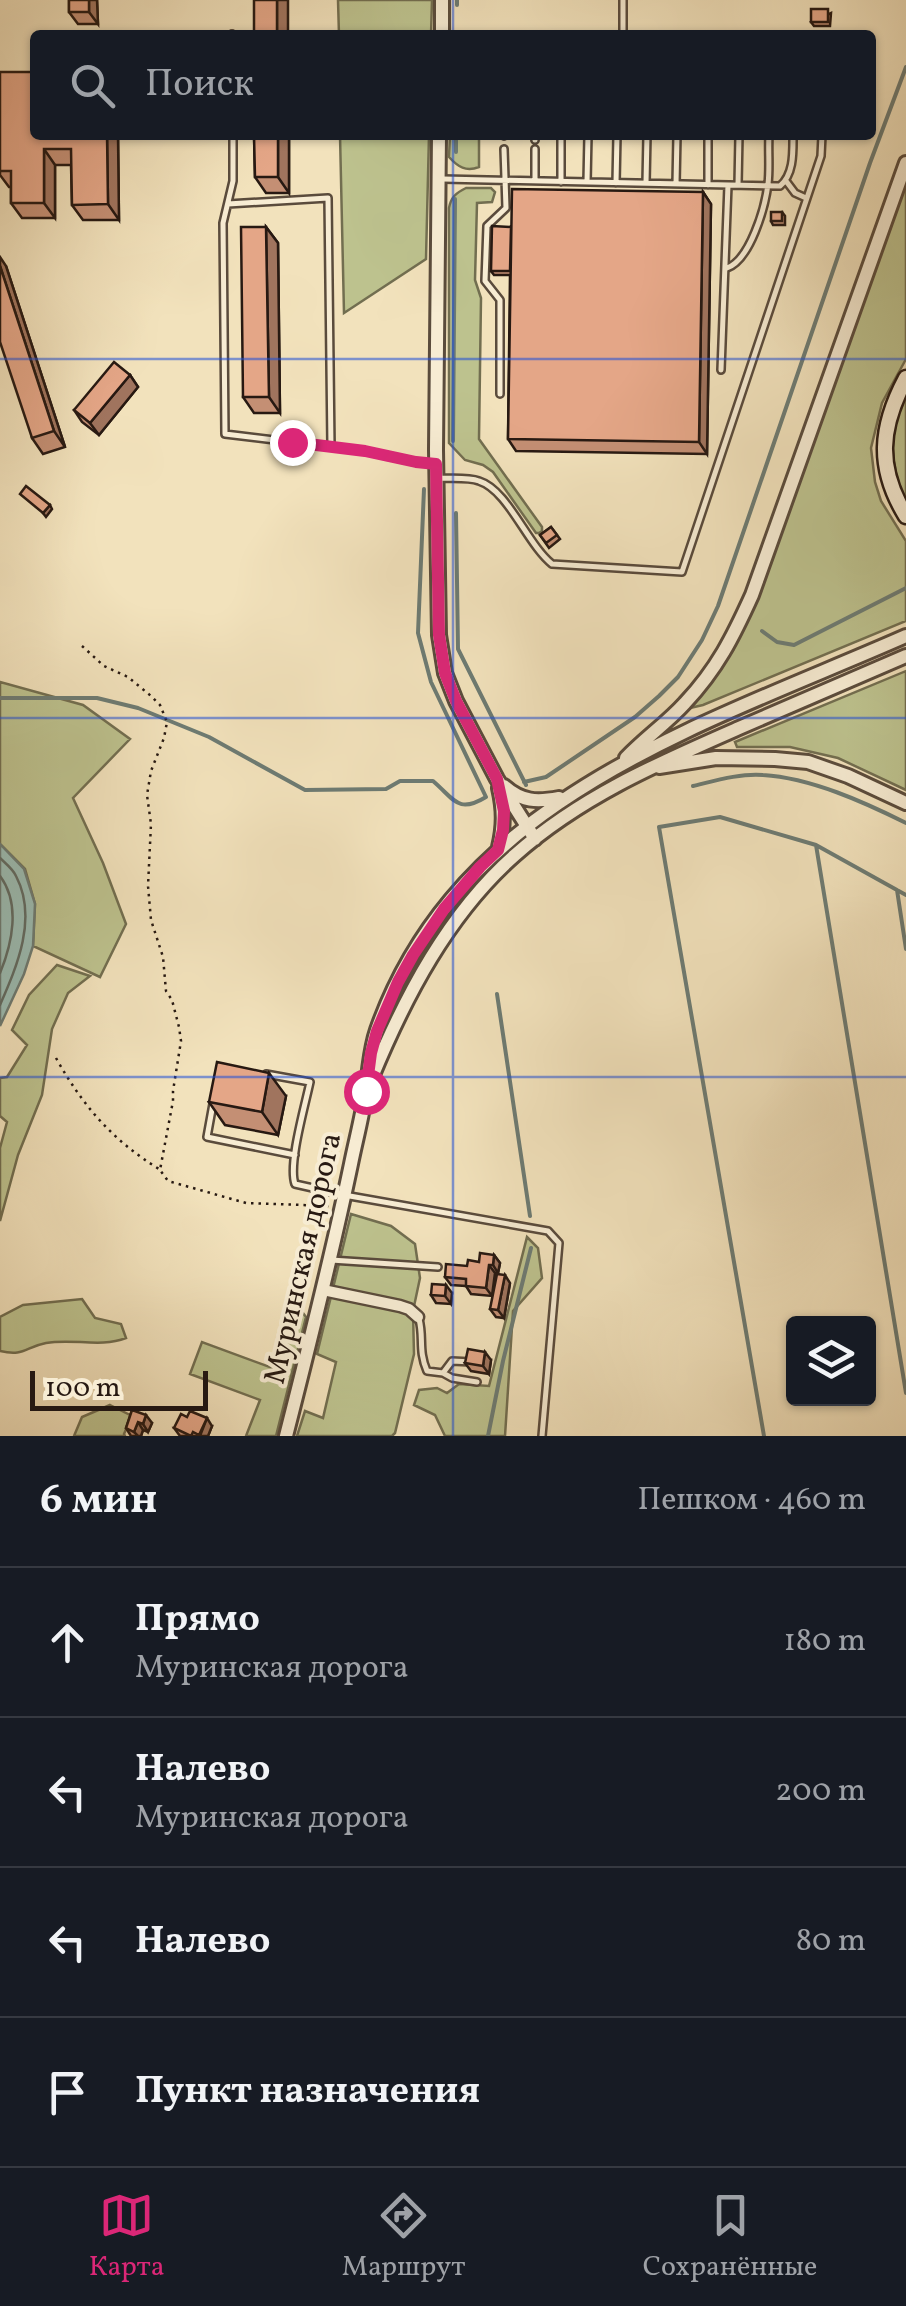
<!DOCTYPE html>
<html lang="ru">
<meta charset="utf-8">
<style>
:root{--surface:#171b24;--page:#20242c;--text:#f1f3f6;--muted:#9ea1a6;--line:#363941;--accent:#db2777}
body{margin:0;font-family:Vollkorn,serif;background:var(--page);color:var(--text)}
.controls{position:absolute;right:30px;bottom:30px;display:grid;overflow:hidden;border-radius:10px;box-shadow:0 2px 8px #0004}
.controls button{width:90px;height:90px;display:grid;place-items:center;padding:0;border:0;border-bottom:2px solid var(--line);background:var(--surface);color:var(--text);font:50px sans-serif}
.scale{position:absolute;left:30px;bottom:25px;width:178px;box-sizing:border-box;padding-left:10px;border:5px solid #271912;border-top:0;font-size:28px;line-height:35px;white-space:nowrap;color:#271912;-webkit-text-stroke:8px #f7ecd3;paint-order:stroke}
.stop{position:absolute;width:30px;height:30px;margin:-22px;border:8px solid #db2777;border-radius:50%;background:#fff}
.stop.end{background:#db2777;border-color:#fff;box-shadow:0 2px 10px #0008}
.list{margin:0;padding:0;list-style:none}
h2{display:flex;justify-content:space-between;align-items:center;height:130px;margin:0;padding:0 40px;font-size:42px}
h2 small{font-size:32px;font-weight:400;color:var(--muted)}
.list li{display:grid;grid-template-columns:65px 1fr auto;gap:30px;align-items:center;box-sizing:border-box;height:150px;padding:0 40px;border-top:2px solid var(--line)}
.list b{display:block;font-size:38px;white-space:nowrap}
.list p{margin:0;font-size:32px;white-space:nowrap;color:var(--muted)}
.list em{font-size:32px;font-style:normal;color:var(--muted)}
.icon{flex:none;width:55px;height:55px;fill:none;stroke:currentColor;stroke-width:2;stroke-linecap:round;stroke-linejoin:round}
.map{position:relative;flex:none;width:906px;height:1436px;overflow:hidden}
.search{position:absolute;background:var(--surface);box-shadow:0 2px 8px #0004;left:30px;right:30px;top:30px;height:110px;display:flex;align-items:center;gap:25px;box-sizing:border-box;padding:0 35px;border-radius:10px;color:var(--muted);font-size:38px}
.sheet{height:730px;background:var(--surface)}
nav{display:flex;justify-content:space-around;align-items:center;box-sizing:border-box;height:140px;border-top:2px solid var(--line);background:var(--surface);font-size:28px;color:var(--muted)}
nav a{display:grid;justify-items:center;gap:5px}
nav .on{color:var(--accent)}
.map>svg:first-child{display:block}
</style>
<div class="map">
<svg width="906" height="1436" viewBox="0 0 906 1436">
<rect width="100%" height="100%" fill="#f2e2bc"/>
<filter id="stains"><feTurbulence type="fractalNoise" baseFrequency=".002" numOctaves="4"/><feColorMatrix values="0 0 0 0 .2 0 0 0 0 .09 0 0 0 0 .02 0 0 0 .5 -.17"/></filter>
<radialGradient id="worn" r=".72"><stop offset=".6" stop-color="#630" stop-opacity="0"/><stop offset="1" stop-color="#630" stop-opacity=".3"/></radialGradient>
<path fill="#bdc28e" stroke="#726e50" stroke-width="2.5" d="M338 0H432L431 35H339Z
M340 135H429L426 259 344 313Z
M450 135H479V167C466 172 458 167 449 157Z
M906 183V359L882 403 871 448 875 482 881 501 906 541V621L703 705 690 708 733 650 759 590Z
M466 188H491L495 192 492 202 477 203 475 280 481 298 479 439 542 527V531L539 533H536L493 472 483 465 465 460 449 443V208C451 197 456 193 466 188Z
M906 394V503C889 463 888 434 906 394Z
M906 671V790L838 758 790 747H737L735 742Z
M0 682 83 705 130 739 73 798 103 863 126 924 100 977 33 946 35 904 25 869 0 844Z
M57 965 90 976 68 993 52 1029 42 1095 18 1155 0 1221V1148L7 1122 0 1116V1078L7 1077 27 1045 12 1030 29 995Z
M351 1214 391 1226 415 1244 420 1278 413 1311 414 1354 395 1433 392 1436H297L305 1411 323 1418 336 1362 317 1354Z
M527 1237 538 1248 542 1278 513 1311 505 1436H445L435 1415 414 1405 419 1390 437 1388 447 1393 459 1384 489 1386Z
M82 1299 95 1318 121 1324 126 1338C100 1348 73 1338 46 1343 25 1347 24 1357 0 1351V1317L23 1305Z
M297 1313H303L306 1317 276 1436H246L260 1400 190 1374 202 1342 275 1369Z
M110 1405 132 1416 124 1434 125 1436H74L82 1417Z"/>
<path fill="#9bbdb4" stroke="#6d7b73" stroke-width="2.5" d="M0 844 24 869 35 904 33 946 24 974 0 1026Z"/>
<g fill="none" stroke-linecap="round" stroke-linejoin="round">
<path stroke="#616b63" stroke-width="2.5" d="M0 858C5 863 13 869 16 876 38 918 17 966 0 1005
M0 876C21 904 12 944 0 973"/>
<path stroke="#6d7b73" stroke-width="4" d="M457 5V0
M456 152V135
M453 441 455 199
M456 513 458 649 526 785
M762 631 777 642 794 645 906 588
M0 698H97L138 708 209 737 305 790 386 789 400 781H433C455 800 458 814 486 797L431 682 418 633 424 489
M524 782 546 777 635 717 659 696 678 677 702 640 718 606 870 163 906 67
M693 786C714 781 741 773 763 775 811 778 864 802 906 823
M816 845 906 1393
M897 890 906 949
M497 994 530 1216
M488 1436 503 1361 531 1248
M764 1436 659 827 720 817 816 845 906 895"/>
<g stroke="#5a4b3c" stroke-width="10">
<path id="service" d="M232 34V35
M445 35H474
M623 35V0
M233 135V181L223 223 225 434 365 451 416 462 433 464
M504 136V135
M535 140V135
M443 179 780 186C794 174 793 153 793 135
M535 181V149
M786 181 795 193 806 198
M561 182V135
M587 182 588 135
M616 183 617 135
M646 183 647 135
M676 184 677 135
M708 185V135
M738 185 739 135
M228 204 328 198 331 447
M727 268C750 260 765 208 768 184 770 168 768 151 769 135
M721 370 728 185
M500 394V300L485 281 487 226 506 208 504 149
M440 478C452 479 468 477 479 481 508 490 527 544 552 564L682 572 821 156 822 135
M266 1074 310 1082C305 1106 288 1164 295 1184L344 1195 548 1231 559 1243 542 1436
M213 1104 207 1137 295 1155
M331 1260 438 1267
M419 1319C424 1338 418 1350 427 1371L443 1373 452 1361 472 1362
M443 1373 452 1378 477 1382"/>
</g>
<g stroke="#5a4b3c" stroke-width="15">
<path id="minor" d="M323 1290 400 1306 409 1309 418 1317"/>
</g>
<g stroke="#5a4b3c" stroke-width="18">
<path id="tertiary" d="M442 35V0
M439 135 436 450 439 635 445 673 456 701 497 779 535 839
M626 758C645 738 667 723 685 703 717 669 733 637 752 595L906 163
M659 767 716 758 775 759 808 762 848 776 906 803
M504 786C522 802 537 802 559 798
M499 847C504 826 504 810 499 788
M372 1077C405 997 448 914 515 855 580 797 659 763 739 728 794 704 850 680 906 656
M286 1436C309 1346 332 1255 351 1164 356 1139 363 1114 366 1089 370 1069 370 1050 377 1030 459 797 702 726 906 636"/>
</g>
<g stroke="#271912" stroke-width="19">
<path id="secondary" d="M906 378C880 427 876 467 906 516"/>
</g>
<path stroke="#271912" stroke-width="2.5" stroke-dasharray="2.5 5" stroke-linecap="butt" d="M82 646 104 666 128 677 151 696 160 705 167 722 164 738 151 771 147 795 151 824 148 886 151 920 163 957 166 991 172 1000 179 1027 181 1041 173 1091V1101L160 1170 168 1181 246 1203 330 1206
M56 1058C83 1106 112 1140 159 1169"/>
<use href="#service" stroke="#f7ecd3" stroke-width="5"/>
<use href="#minor" stroke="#f7ecd3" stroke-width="10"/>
<use href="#tertiary" stroke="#f7ecd3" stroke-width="12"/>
<use href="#secondary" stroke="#f7ecd3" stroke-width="14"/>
</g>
<path fill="#c48f74" stroke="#271912" stroke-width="2.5" d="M69 0H97L98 24H78L69 12Z
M831 13 830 26H814L811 22Z
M35 135H118L119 220H83L72 205 71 165H55V218H22L11 203V187H9L0 175V171Z
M254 135H289V193H266L255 177Z
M703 192 711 204 707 454 516 451 508 439 510 275H494L491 271 511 227Z
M782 212 785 216V225H773L771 221Z
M266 227 278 243 280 413H254L243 397Z
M6 266 65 447 43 454 32 438Z
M130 375 138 387 99 435 82 422 74 410Z
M551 527 560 539 549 548 540 535Z
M286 1096 278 1135 225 1125 209 1102Z
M494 1255 500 1263 498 1273H495L492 1296 471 1294 466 1286 451 1285 445 1277Z
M510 1283 504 1318 496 1317 490 1309Z
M452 1293 451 1304 436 1303 431 1295Z
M491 1360 489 1374 471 1371 465 1363Z
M132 1410 152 1423 148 1432 143 1430 141 1436H131L126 1428Z
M212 1426 208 1436H180L174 1428Z"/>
<path fill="#a0745e" stroke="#271912" stroke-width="2.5" d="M89 0H97L98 24 89 12Z
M277 0H288V35H277Z
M107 135H118L119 220 108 204Z
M278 135H289V193L278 177Z
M44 149 55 165V218L44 203Z
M703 192 711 204 707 454 699 442Z
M266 227 278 243 280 413 269 397Z
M0 257 6 266 65 447 54 431 0 266Z
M130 375 138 387 99 435 90 423Z
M50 505 52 509 46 517 43 513Z
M269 1073 286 1096 278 1135 262 1112Z
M494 1255 500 1263 498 1273 493 1265Z
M489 1265 495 1273 492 1296 486 1288Z
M505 1275 510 1283 504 1318 498 1310Z
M446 1285 452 1293 451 1304 445 1296Z
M485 1352 491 1360 489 1374 483 1366Z
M146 1415 152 1423 148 1432 143 1424Z
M207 1418 212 1426 208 1436H200Z
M138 1422 143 1430 141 1436H138L134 1432Z"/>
<path fill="#e4a687" stroke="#271912" stroke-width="2.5" d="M69 0H89V12H69Z
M254 0H277V35H254Z
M811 9H828V22H811Z
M0 72H35V135H107L108 204 72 205 71 149H44V203H11V171H0Z
M254 135H278V177H255Z
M512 189 703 192 699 442 508 439Z
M771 212H782V221H771Z
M492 226 511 227 510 271H491Z
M241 227H266L269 397H243Z
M0 266 54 431 32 438 0 342Z
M114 362 130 375 90 423 74 410Z
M26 486 50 505 43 513 20 494Z
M551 527 557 535 546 543 540 535Z
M217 1062 269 1073 262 1112 209 1102Z
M480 1253 494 1255 493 1265H489L486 1288 466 1286V1279L445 1277 446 1264 467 1266 468 1260 479 1262Z
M497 1274 505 1275 498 1310 490 1309Z
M432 1284 446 1285 445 1296 431 1295Z
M468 1349 485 1352 483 1366 465 1363Z
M132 1410 146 1415 143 1424 138 1422 134 1432 126 1428Z
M190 1411 207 1418 199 1435 193 1432 191 1436 174 1428 181 1414 187 1417Z"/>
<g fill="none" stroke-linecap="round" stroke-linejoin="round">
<path stroke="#db2777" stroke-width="12" d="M292 442 365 451 416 462 436 464 439 635 445 673 456 701 497 779 504 811 503 830 498 850 480 867 444 909 413 955 398 982 377 1031 371 1053 366 1091"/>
</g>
<path fill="none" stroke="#1d4ed8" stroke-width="2.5" stroke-opacity="0.55" d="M453 0V35M453 135V1436M0 359H906M0 718H906M0 1077H906"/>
<g text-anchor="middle" stroke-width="8" stroke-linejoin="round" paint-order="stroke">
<g font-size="30" fill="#271912" stroke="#f7ecd3">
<text transform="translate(302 1258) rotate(-77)" y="10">Муринская дорога</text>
</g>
</g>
<rect width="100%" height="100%" filter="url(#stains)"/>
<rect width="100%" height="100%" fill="url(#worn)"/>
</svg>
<div class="controls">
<button><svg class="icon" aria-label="layers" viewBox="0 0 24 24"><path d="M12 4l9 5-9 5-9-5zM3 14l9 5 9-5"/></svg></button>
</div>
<div class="scale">100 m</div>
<div class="stop" style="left:366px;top:1091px"></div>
<div class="stop end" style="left:292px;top:442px"></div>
<div class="search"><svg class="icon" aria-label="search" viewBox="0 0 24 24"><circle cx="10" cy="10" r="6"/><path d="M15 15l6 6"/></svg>Поиск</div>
</div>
<section class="sheet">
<h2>6 мин<small>Пешком · 460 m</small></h2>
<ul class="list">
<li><svg class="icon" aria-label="ahead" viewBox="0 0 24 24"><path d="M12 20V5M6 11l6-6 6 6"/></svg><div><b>Прямо</b><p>Муринская дорога</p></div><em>180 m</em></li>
<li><svg class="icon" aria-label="left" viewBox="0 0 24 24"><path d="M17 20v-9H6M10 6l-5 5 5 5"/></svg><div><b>Налево</b><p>Муринская дорога</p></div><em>200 m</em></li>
<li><svg class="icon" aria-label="left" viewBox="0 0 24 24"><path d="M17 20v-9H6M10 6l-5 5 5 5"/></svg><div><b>Налево</b></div><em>80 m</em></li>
<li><svg class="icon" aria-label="arrive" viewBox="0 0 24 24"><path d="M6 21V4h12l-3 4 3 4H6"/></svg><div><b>Пункт назначения</b></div></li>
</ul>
</section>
<nav>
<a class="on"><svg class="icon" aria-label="map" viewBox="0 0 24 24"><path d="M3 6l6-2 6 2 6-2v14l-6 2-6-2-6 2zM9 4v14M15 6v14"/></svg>Карта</a>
<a><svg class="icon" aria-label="directions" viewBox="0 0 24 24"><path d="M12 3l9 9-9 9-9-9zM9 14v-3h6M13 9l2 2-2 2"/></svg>Маршрут</a>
<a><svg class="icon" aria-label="saved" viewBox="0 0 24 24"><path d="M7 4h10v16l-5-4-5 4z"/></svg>Сохранённые</a>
</nav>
